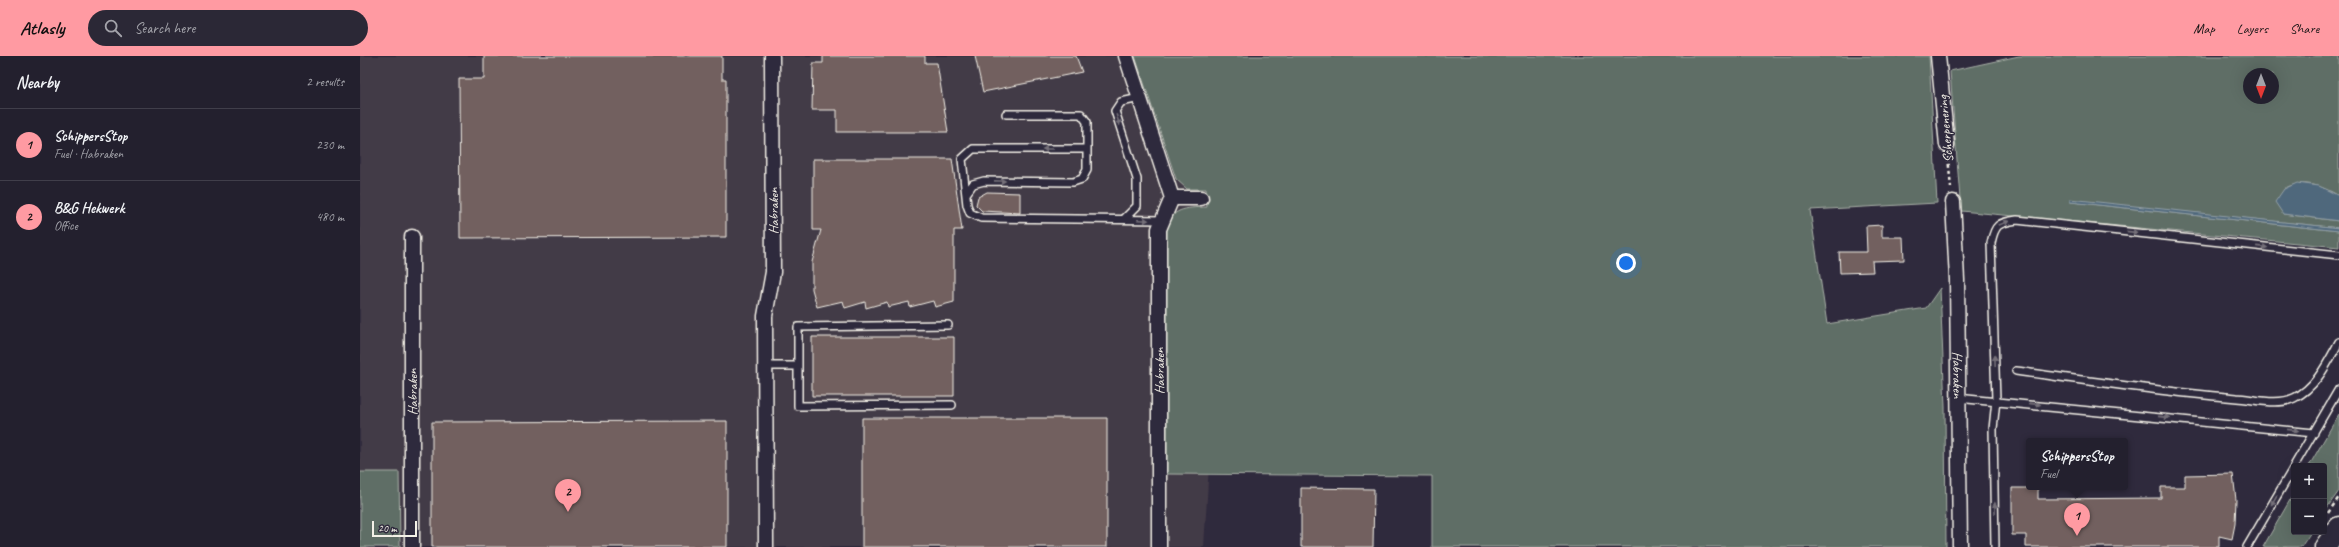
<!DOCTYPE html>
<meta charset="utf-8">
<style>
:root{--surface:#23202e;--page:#2b2836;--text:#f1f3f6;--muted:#a3a3aa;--line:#403e4a;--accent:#ff9aa2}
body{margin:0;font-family:Caveat,sans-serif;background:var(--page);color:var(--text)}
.controls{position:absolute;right:12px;bottom:12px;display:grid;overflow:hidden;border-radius:4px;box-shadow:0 4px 16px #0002}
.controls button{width:36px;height:36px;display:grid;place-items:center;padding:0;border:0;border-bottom:1px solid var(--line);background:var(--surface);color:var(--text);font:20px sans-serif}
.compass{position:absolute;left:1883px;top:12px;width:36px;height:36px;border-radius:50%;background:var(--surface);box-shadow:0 4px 16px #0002;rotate:180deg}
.scale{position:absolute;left:12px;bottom:10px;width:45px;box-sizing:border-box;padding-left:4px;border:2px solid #f4f1e8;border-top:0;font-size:11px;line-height:14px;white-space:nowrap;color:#f4f1e8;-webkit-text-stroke:3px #2f2a3d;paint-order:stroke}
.you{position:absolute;left:1266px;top:207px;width:14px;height:14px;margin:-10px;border:3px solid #fff;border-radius:50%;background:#1a73e8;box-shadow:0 0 0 6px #1a73e833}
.badge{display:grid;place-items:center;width:26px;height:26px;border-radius:50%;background:var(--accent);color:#111;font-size:13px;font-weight:700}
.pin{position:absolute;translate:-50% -33px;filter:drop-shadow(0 1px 2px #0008)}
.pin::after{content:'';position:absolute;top:21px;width:14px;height:12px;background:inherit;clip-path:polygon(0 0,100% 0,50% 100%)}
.popup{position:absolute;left:1666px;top:382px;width:102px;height:52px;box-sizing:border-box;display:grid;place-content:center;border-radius:4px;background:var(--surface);filter:drop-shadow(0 1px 3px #0005);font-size:13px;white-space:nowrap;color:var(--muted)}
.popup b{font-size:15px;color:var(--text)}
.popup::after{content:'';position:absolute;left:50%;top:100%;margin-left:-8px;border:8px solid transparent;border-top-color:var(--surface)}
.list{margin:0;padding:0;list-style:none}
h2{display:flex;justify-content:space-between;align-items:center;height:52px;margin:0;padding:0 16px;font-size:17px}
h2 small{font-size:13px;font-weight:400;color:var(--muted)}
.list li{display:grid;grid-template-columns:26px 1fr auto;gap:12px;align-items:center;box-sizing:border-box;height:72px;padding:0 16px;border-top:1px solid var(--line)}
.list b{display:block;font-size:15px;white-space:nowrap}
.list p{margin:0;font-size:13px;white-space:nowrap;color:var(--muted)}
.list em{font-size:13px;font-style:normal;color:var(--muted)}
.icon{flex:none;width:22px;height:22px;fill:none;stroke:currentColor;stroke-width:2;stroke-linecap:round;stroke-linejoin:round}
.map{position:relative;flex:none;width:1979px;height:491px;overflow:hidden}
header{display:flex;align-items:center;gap:24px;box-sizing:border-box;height:56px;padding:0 20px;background:var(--accent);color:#111}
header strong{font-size:19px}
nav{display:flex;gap:22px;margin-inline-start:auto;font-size:14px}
.search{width:280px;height:36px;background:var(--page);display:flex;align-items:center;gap:10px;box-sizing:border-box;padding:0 14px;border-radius:22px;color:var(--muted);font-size:15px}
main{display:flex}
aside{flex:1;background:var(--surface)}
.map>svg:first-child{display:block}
</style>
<header>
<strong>Atlasly</strong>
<div class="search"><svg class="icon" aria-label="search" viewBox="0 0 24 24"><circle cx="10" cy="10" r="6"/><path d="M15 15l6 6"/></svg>Search here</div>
<nav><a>Map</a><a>Layers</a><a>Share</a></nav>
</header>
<main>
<aside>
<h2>Nearby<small>2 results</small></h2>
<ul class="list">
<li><span class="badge">1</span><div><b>SchippersStop</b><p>Fuel · Habraken</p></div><em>230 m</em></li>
<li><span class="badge">2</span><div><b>B&amp;G Hekwerk</b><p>Office</p></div><em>480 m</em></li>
</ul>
</aside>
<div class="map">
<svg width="1979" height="491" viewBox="0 0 1979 491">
<rect width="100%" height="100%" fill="#2f2a3d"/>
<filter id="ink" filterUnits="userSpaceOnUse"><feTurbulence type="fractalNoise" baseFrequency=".025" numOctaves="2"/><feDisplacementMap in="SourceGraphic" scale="8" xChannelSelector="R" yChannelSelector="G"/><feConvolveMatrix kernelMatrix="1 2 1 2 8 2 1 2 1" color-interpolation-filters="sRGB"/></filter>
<g filter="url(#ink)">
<path fill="#433a47" d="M0 0H838L867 112 844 491H0Z"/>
<path fill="#5e6e66" stroke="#a9b0a7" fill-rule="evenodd" d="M775 0H1569L1577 147 1450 154 1467 268 1566 252 1580 232 1585 351 1586 491H1072V420L806 418V169C814 151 829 152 847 151L846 133H827L816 123Z
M1659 0H1979V140C1963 130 1941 122 1924 133L1923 158 1979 165V172L1710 144 1711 146 1979 175V191L1601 155 1590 15ZM1889 18H1913V42H1889Z
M1979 358V435L1964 456V410H1949Z
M0 416H39L40 491H0Z
M1934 437V476H1951L1941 491H1903Z"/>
<path fill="#50687b" stroke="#929fa7" d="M1937 127 1959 130 1979 140V165L1923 158 1915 146 1924 133Z
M1710 143 1979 172V175L1710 146Z"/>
<path fill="#72615f" stroke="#f4f1e8" d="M124 0H362V23H366V181L100 182 99 23H124Z
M463 0H565V7H577L588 76H477V54H452L453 7H463Z
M615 0H716L722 16 623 36Z
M453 103H592L602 174H594V246L575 251 573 245 550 251 549 246 528 251 527 246 506 252 505 246 485 252 483 245 457 251 452 233V206L461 174H453Z
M627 136 660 137V157L622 155 616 149 618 141Z
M1522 169V181H1543L1544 204 1512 205 1513 216 1480 217 1479 196H1507L1506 170Z
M452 281H594V340H452Z
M502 362H747V491H502Z
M367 365V491H72V366Z
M1873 418 1876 444 1875 468 1872 483 1859 480V491H1666V479H1652V432H1678V443L1801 442V431H1825V419Z
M941 432 1014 433 1013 491H941Z"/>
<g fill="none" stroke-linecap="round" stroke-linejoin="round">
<g stroke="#f4f1e8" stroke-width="10">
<path id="service" d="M727 93H613L602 103 607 149 610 157 621 162 803 164
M606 138 613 128 624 125 713 126 722 123 727 114V66L721 58H646
M764 163 777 150V123L755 55 761 46 780 42
M588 269 438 271V350L592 349
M406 310H438
M1656 315C1730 325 1803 336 1877 342 1894 343 1918 350 1934 342 1956 332 1968 306 1979 286
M1597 342 1954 377
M1934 410 1979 333
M1635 491 1633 373 1636 344 1631 187C1635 168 1638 167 1657 164L1979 199
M1887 491 1934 411"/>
</g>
<g stroke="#f4f1e8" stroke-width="17">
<g id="minor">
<path d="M766 0 812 142 799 173V491"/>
<path d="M1578 0 1587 89"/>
<path d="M812 142H841"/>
<path id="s1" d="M1593 146 1597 224 1600 491"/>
<path d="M52 491V181"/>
<path d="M406 491 405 260 413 216 412 0"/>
</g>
</g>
<g stroke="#f4f1e8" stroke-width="23">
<path id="secondary" d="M1965 491 1979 471"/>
</g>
<path stroke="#f4f1e8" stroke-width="2.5" stroke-dasharray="4 3" stroke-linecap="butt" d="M1588 101 1591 132
M1968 457 1979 441"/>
<use href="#service" stroke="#2f2a3d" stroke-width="7"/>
<use href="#minor" stroke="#2f2a3d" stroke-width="14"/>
<use href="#secondary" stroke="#2f2a3d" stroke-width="20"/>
</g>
<defs><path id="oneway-solid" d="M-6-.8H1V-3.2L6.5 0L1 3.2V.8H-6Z"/></defs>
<g fill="#747079">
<use href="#oneway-solid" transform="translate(758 64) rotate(72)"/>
<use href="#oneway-solid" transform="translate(688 93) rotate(180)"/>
<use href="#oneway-solid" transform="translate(640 125) rotate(1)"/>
<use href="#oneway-solid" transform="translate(783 164) rotate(2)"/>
<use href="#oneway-solid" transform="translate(1644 167) rotate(-22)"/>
<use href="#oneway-solid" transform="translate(1772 176) rotate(6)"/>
<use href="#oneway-solid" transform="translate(1902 191) rotate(6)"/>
<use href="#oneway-solid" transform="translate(1635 305) rotate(-92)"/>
<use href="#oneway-solid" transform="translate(1675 348) rotate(6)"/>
<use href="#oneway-solid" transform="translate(1804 361) rotate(6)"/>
<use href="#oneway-solid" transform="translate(1933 374) rotate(6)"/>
<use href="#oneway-solid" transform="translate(1914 444) rotate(120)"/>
<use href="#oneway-solid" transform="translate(1635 452) rotate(-91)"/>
</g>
</g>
<g text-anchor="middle" stroke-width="3" stroke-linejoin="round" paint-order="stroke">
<g font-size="14" fill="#f4f1e8" stroke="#2f2a3d">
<text transform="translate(1585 73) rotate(-95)" y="5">Scherpenering</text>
<text transform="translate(413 155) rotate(-90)" y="5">Habraken</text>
<text transform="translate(799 315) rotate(-90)" y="5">Habraken</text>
<text dy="5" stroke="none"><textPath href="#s1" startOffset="173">Habraken</textPath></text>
<text transform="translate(52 336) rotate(-90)" y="5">Habraken</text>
</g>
</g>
</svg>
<div class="controls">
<button>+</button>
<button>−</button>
</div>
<svg class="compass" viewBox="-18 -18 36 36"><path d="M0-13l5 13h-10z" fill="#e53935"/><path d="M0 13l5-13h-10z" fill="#a3a3aa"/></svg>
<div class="scale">20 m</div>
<div class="you"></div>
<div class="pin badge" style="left:1717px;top:480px">1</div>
<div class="popup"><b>SchippersStop</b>Fuel</div>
<div class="pin badge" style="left:208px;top:456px">2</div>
</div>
</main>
